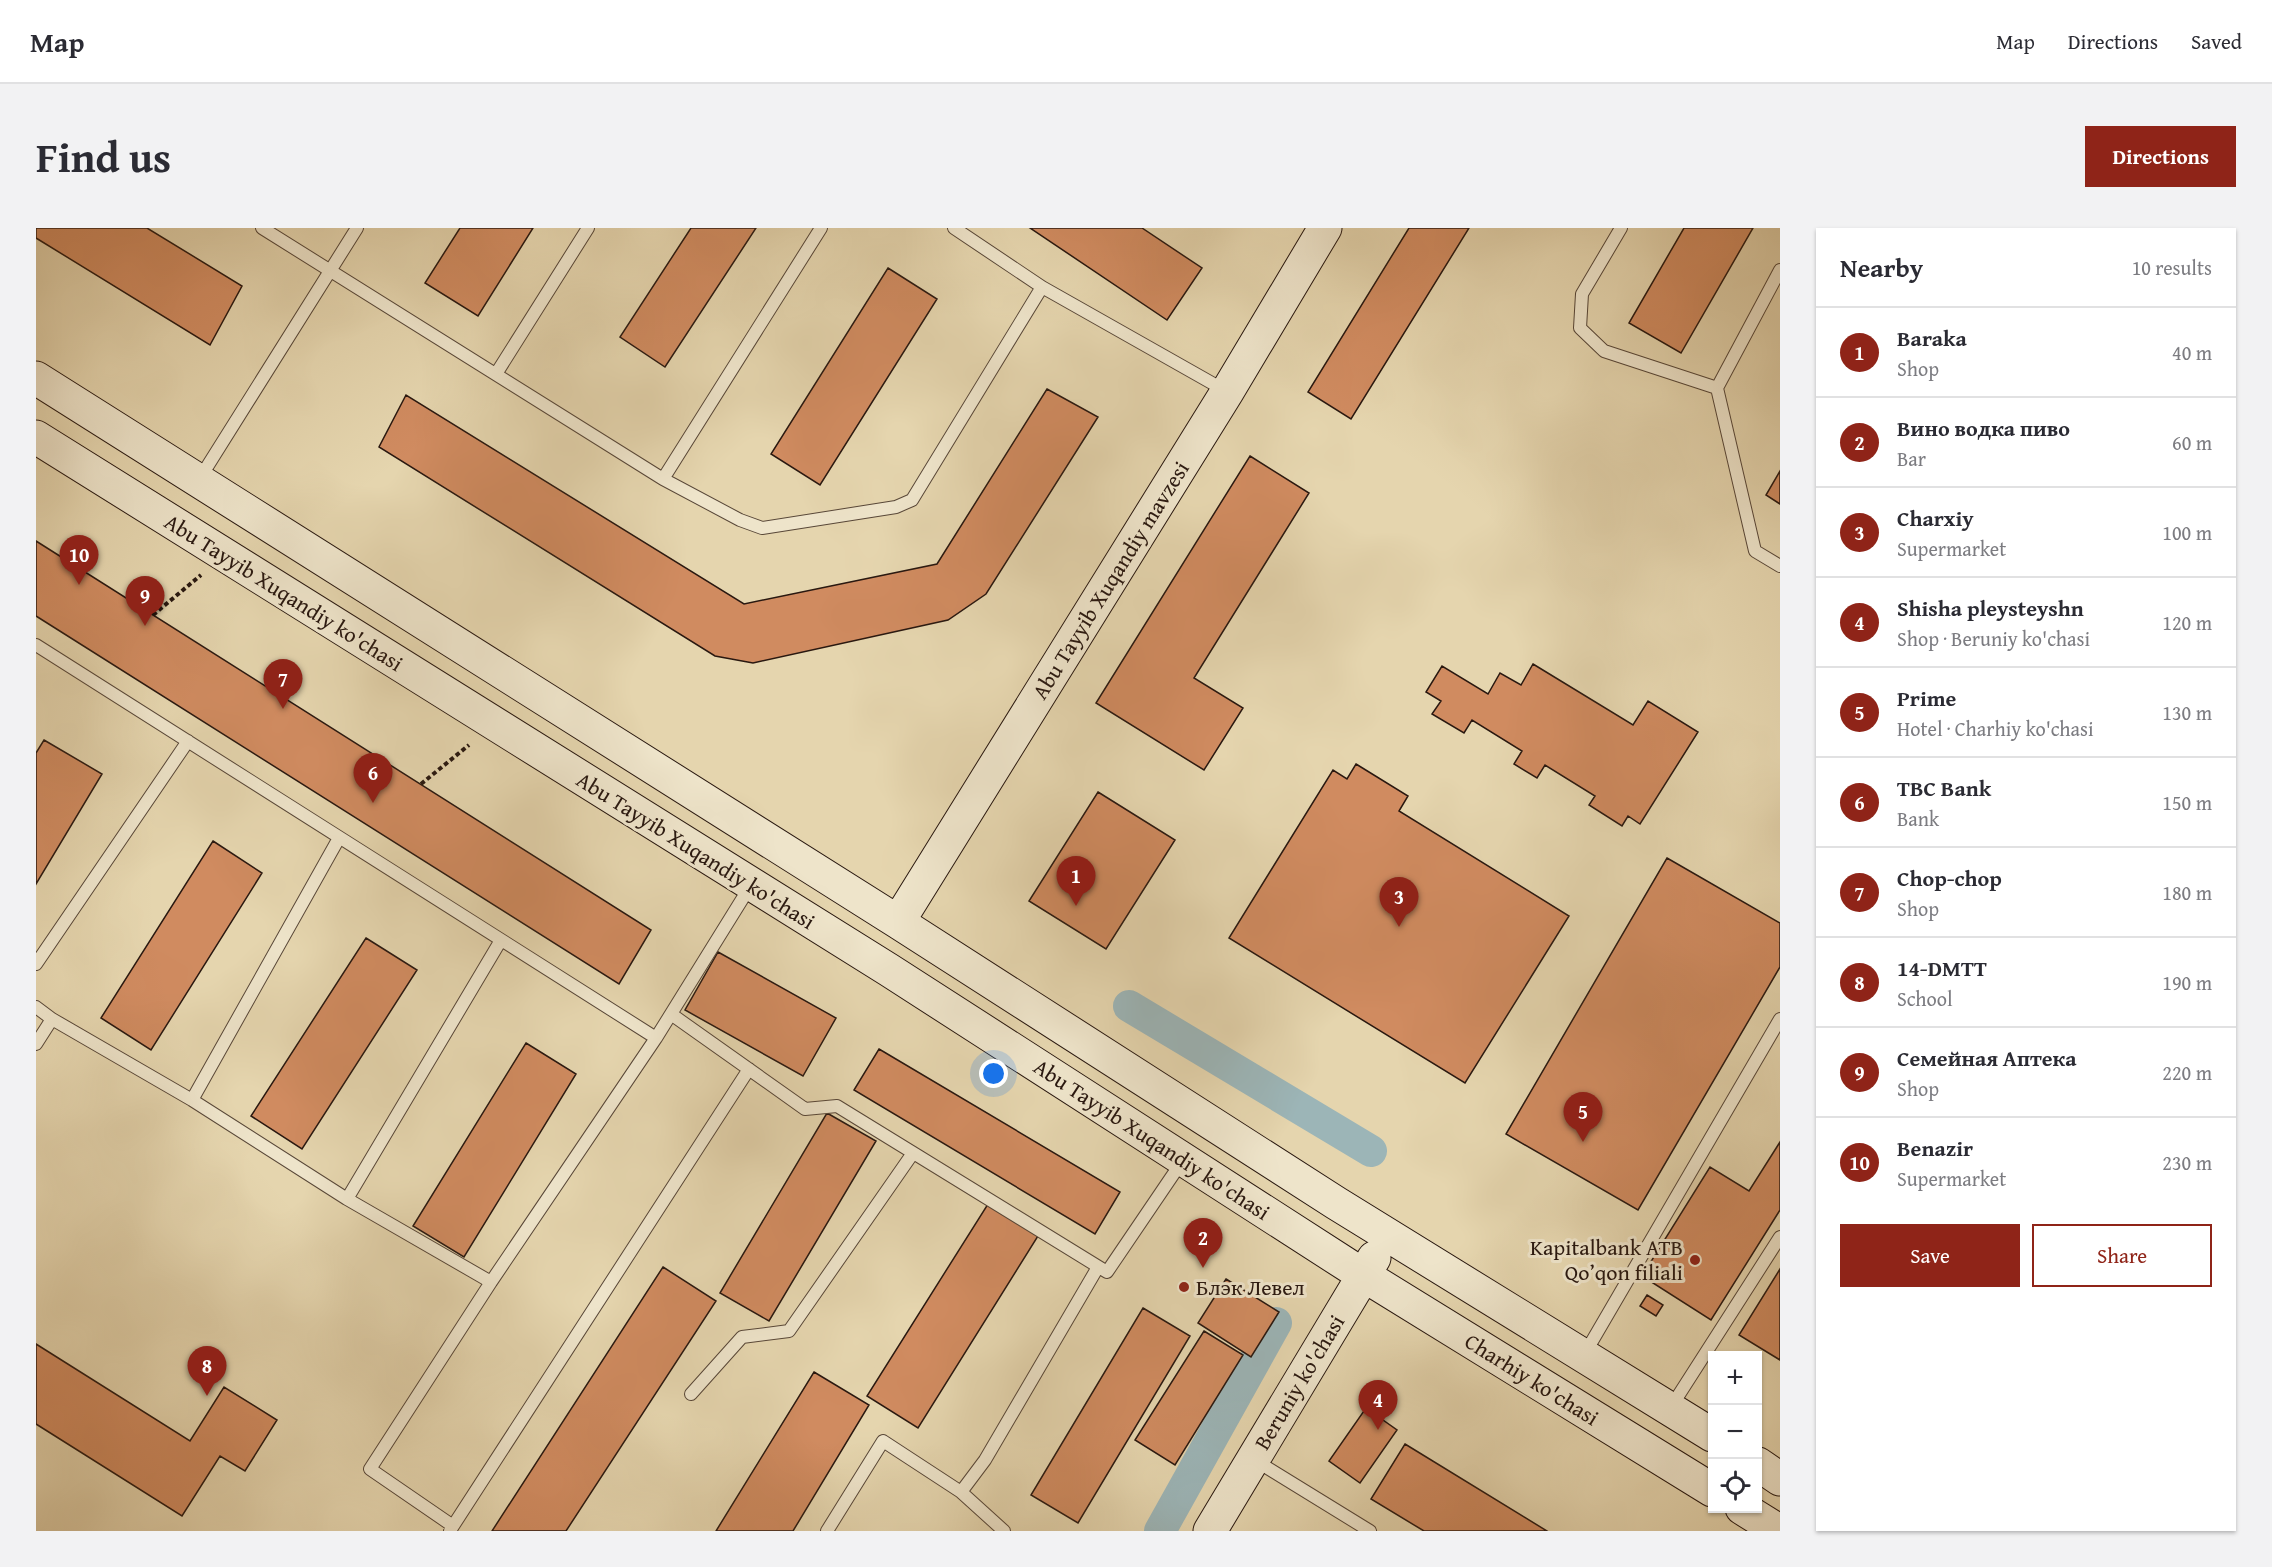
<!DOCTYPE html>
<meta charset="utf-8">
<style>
:root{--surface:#fff;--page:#f2f2f3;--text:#2b2b33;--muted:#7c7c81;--line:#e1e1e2;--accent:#8f2418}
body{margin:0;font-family:"Gentium Book Plus",serif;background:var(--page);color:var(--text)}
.controls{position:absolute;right:18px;bottom:18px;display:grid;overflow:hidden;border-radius:0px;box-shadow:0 2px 4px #0004}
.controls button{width:54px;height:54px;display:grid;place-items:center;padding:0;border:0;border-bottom:2px solid var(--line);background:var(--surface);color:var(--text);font:30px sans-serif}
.you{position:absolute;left:958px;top:846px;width:21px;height:21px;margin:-15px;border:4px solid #fff;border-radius:50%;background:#1a73e8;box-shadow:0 0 0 9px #1a73e833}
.badge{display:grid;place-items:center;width:39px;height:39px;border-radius:50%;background:var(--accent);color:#fff;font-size:20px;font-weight:700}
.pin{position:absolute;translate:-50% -50px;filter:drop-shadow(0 2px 3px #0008)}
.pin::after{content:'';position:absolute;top:32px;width:21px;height:18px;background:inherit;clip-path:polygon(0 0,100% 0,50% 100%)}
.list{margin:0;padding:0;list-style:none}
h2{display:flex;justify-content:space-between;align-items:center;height:78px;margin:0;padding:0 24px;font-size:26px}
h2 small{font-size:20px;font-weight:400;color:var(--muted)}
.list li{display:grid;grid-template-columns:39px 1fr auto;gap:18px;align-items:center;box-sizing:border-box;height:90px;padding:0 24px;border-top:2px solid var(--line)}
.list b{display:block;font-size:22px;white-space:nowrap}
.list p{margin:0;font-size:20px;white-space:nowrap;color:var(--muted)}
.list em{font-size:20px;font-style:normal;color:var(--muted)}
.actions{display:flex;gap:12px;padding:18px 24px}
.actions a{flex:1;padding:14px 0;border:2px solid var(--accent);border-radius:0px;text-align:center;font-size:21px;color:var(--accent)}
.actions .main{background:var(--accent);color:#fff}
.icon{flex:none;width:33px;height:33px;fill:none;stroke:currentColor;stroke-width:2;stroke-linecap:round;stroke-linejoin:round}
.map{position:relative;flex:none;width:1744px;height:1303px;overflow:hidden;border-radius:0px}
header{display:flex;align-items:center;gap:36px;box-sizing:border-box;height:84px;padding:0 30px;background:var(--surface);border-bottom:2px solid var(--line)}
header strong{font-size:28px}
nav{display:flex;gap:33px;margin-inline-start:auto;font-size:21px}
.intro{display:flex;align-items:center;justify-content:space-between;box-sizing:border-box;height:144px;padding:0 36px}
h1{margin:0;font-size:42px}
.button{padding:15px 27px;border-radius:0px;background:var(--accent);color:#fff;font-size:21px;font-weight:700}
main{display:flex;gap:36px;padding:0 36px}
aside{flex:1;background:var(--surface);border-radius:0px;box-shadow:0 2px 4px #0004}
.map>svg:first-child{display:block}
</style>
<header>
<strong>Map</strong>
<nav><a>Map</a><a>Directions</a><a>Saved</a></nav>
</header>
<div class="intro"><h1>Find us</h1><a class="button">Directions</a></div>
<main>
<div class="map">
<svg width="1744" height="1303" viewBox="0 0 1744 1303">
<rect width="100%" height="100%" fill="#e5d5ae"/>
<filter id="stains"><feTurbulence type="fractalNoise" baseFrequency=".00333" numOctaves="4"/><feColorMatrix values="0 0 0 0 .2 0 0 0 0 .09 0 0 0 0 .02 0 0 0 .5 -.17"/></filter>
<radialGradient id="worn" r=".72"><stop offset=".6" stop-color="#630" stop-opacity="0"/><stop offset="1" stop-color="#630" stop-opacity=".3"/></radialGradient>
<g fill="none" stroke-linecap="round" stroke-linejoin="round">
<path stroke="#9cb5b7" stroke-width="32" d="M1093 778 1335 923
M1124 1303 1240 1095"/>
</g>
<path fill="#d08b60" stroke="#291810" stroke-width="1.5" d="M0 0H111L206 58 174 117 0 10Z
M424 0H497L442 88 389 55Z
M655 0H720L629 139 584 109Z
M994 0H1106L1166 40 1131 92Z
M1373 0H1433L1315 191 1272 164Z
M1648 0H1717L1645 125 1593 95Z
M852 40 901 71 784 257 735 226Z
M1011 161 1062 189 950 366 912 392 717 435 679 428 343 219 370 167 708 376 901 336Z
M1214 228 1273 265 1158 450 1207 480 1168 542 1060 475Z
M1744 243V276L1730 267Z
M0 313 615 702 583 756 0 388Z
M1497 436 1597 497 1612 473 1662 504 1604 596 1592 588 1586 598 1553 577 1559 568 1509 537 1501 550 1478 536 1486 523 1436 492 1428 505 1396 486 1405 473 1390 464 1406 438 1452 466 1464 445 1485 457Z
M8 512 66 546 0 656V525Z
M1320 536 1372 568 1363 583 1533 688 1429 855 1193 710 1297 542 1311 551Z
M1062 564 1139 612 1070 721 993 673Z
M177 613 226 645 115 822 65 790Z
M1631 630 1744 695V739L1602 982 1470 906Z
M330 710 381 742 266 921 215 888Z
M682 724 800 790 767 848 649 782Z
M490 815 540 846 428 1029 377 998Z
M843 821 1084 964 1059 1006 818 862Z
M791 885 840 913 733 1093 684 1065Z
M1744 914V982L1675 1092 1606 1048 1674 939 1713 963Z
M952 976 1002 1008 882 1200 831 1168Z
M627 1039 680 1073 530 1303H456Z
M1744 1041V1132L1703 1107Z
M1190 1051 1243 1084 1215 1129 1162 1095Z
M1611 1067 1627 1077 1620 1088 1604 1078Z
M1107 1080 1154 1108 1042 1295 995 1267Z
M1168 1103 1207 1127 1139 1237 1099 1212Z
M0 1116 154 1213 188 1159 241 1192 209 1243 184 1228 146 1288 0 1196Z
M778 1144 833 1177 757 1303H680Z
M1330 1180 1361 1202 1324 1255 1293 1233Z
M1369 1216 1511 1303H1388L1335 1271Z"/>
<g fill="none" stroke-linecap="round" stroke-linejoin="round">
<g stroke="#584738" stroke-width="14">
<path id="lane" d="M226 0 627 251 704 292 726 300 860 279 876 272 1006 59
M918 0 1006 59 1190 163
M1585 0 1546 66 1544 100 1568 123 1681 160
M1744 42 1681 160 1719 323 1744 338
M460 146 552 0
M164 250 321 0
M627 251 785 0
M0 417 620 810
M0 736 152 513
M0 779 16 791 156 872 311 971 455 1054 620 810 715 657
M635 786 769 881 801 878 1071 1044 1147 932
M0 816 16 791
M156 872 303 610
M311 971 465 712
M1548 1127 1744 791
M655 1166 706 1109 753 1103 877 925
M1635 1179 1744 1009
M1217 1231 1334 1303
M417 1298 713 841
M414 1303 417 1298 334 1241 455 1054
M791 1303 847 1213 925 1264
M968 1303 925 1264 949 1232 1062 1039"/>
</g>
<g stroke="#291810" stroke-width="35">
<path id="secondary" d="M0 150 862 694 1300 975 1676 1207
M0 209 853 742 1316 1040 1676 1262
M862 694 1191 164 1289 0
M1722 1236 1744 1251
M1706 1280 1743 1303
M1174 1303 1338 1030"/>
</g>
<path stroke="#291810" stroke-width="4" stroke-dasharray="4.5 3" stroke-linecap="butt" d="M117 387 165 347
M385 556 433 517"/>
<use href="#lane" stroke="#eee4ca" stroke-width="12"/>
<use href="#secondary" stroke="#eee4ca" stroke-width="33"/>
</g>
<g fill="#8f2418" stroke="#eee4ca" stroke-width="2">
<circle cx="1659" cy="1032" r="6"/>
<circle cx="1148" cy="1059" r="6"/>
</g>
<g text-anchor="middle" stroke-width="6" stroke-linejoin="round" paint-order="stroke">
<g font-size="22" fill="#291810" stroke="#eee4ca">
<text transform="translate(1074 352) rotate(-58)" y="8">Abu Tayyib Xuqandiy mavzesi</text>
<text transform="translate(248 364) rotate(32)" y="8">Abu Tayyib Xuqandiy ko'chasi</text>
<text transform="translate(660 622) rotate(32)" y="8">Abu Tayyib Xuqandiy ko'chasi</text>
<text transform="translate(1116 911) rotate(33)" y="8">Abu Tayyib Xuqandiy ko'chasi</text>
<text transform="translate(1496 1151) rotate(32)" y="8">Charhiy ko'chasi</text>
<text transform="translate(1263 1154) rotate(-59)" y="8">Beruniy ko'chasi</text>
</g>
<g font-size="22" fill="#291810" stroke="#eee4ca" text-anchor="end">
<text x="1647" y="1027">Kapitalbank ATB<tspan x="1647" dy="25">Qo’qon filiali</tspan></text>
<text x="1160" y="1067" text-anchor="start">Блэк Левел</text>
</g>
</g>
<rect width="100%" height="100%" filter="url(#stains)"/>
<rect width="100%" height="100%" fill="url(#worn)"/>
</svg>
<div class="controls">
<button>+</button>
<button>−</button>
<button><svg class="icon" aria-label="locate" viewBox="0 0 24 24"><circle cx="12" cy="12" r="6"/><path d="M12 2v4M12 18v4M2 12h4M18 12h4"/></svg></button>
</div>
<div class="you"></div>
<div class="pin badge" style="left:1040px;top:678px">1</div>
<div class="pin badge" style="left:1167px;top:1040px">2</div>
<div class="pin badge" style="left:1363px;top:699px">3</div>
<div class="pin badge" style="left:1342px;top:1202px">4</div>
<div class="pin badge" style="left:1547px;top:914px">5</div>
<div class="pin badge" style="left:337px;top:575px">6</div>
<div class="pin badge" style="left:247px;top:481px">7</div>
<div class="pin badge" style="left:171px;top:1168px">8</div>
<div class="pin badge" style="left:109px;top:398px">9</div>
<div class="pin badge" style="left:43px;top:357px">10</div>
</div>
<aside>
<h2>Nearby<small>10 results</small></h2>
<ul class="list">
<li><span class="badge">1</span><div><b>Baraka</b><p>Shop</p></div><em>40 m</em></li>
<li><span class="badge">2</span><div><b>Вино водка пиво</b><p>Bar</p></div><em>60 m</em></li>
<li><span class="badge">3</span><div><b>Charxiy</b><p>Supermarket</p></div><em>100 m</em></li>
<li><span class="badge">4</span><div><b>Shisha pleysteyshn</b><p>Shop · Beruniy ko'chasi</p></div><em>120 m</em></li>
<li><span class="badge">5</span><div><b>Prime</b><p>Hotel · Charhiy ko'chasi</p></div><em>130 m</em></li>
<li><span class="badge">6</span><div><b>TBC Bank</b><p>Bank</p></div><em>150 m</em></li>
<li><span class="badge">7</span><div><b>Chop-chop</b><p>Shop</p></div><em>180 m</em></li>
<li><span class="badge">8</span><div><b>14-DMTT</b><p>School</p></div><em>190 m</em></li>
<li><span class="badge">9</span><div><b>Семейная Аптека</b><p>Shop</p></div><em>220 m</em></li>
<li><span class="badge">10</span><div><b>Benazir</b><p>Supermarket</p></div><em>230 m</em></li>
</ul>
<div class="actions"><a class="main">Save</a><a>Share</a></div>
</aside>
</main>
